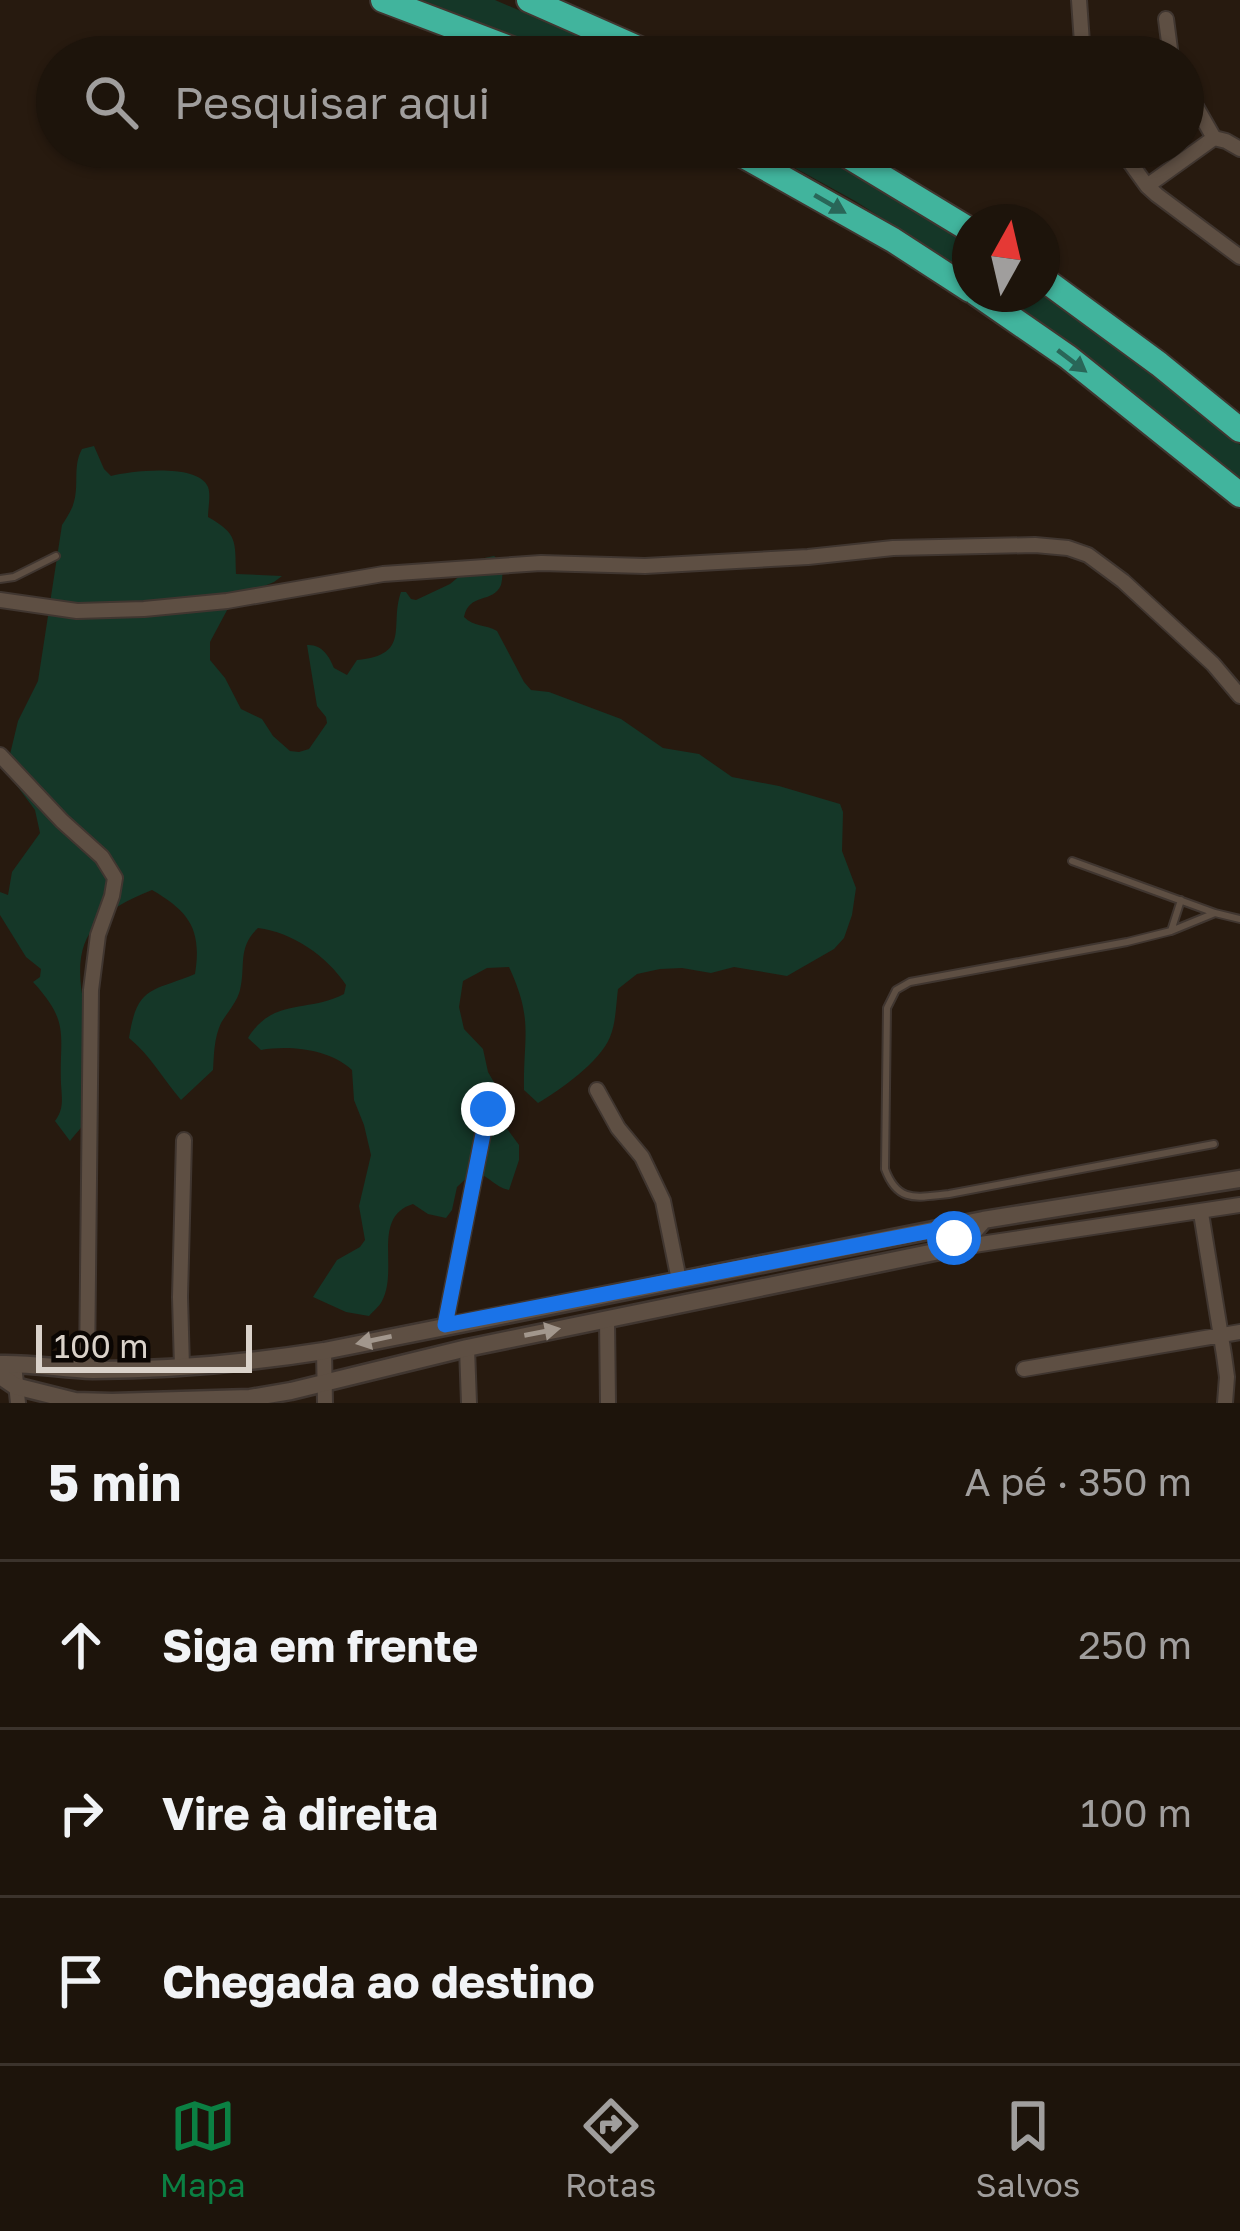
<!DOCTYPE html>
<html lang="pt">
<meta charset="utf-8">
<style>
:root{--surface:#1d140b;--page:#2a2119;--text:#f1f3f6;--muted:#a09e9d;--line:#3b332c;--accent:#0b8043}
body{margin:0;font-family:"Golos Text",sans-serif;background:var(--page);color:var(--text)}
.compass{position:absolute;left:952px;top:204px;width:108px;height:108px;border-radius:50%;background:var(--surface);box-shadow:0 3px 9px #0004;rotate:8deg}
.scale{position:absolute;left:36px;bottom:30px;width:216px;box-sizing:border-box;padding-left:12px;border:6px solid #dad2ca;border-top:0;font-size:33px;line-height:42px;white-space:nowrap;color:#dad2ca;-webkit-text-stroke:9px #0b0603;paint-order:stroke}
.stop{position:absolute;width:36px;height:36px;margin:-27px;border:9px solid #1a73e8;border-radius:50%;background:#fff}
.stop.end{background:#1a73e8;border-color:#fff;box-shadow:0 3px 12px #0008}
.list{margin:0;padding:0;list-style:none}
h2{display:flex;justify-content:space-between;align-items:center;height:156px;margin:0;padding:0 48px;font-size:51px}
h2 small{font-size:39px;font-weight:400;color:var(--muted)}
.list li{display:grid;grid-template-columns:78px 1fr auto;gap:36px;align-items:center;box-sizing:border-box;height:168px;padding:0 48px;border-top:3px solid var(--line)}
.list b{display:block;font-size:45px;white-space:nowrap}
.list em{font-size:39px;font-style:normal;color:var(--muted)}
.icon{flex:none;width:66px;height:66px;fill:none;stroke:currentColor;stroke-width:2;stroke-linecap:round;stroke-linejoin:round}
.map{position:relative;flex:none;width:1240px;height:1403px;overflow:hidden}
.search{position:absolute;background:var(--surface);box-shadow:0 3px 9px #0004;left:36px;right:36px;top:36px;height:132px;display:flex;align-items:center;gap:30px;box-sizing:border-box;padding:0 42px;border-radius:66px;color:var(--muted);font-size:45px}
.sheet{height:660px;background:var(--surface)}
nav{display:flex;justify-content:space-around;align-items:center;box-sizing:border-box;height:168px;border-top:3px solid var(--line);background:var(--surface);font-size:33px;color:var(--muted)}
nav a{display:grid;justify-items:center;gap:6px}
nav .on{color:var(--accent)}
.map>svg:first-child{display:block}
</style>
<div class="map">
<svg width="1240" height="1403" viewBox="0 0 1240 1403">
<rect width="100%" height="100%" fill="#271a0f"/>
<path fill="#153728" d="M422 0H495L628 57H569Z
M757 147H808L970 244V274L855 201Z
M1042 292 1125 351 1240 445V479L1102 367 1000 294H1042Z
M94 446 104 469 111 476C131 471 198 463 208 487 211 495 208 508 208 517 238 534 235 541 236 574L282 576 274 582 233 599 210 642V660L225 678 241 709 262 719 273 736 290 751 299 752 309 749 327 723 326 717 317 706 307 645C322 644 329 656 334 668L347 675 357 660C412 655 389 625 401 592H406L411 599 416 600 450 584 480 559 494 556 503 563C502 571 503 578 501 585 493 604 469 592 464 617 474 627 485 624 497 631L524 682 531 690 549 692 621 719 663 748 699 754 732 777 779 786 840 804 843 812 842 851 856 888 852 915 844 938 834 949 787 976 734 967 711 973 682 968 660 969 637 974 618 989C616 1004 616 1023 610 1037 600 1062 560 1090 538 1103L524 1090C523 1036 534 1021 509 967L487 968 463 981 459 1007 464 1029 483 1049 488 1072 502 1096V1122L519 1145V1160L509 1190C494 1187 491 1176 473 1172L457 1187 452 1210 446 1218 428 1214 413 1204C371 1217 399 1269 382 1301 379 1307 373 1311 369 1316L346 1312 313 1297 337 1260 360 1247 365 1240 359 1206 371 1155 364 1125 354 1100 352 1070C329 1049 290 1045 261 1050L248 1038C273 997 309 1013 344 994L346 985C327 956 292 932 258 928 237 947 246 966 240 990 237 1002 227 1013 221 1023 214 1038 214 1054 213 1070L181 1100C163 1079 151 1056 129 1038 137 985 152 992 195 974 202 930 190 912 152 890 89 915 70 942 85 1010 88 1022 96 1034 98 1045 99 1055 90 1109 86 1119 83 1127 75 1134 70 1141L55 1121C64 1109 62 1099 61 1084 59 1035 71 1023 33 982L40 977 41 969 26 957 0 915V892L8 895 12 872 40 833 35 810 6 771 18 721 38 681 62 525C65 521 72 509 73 505 80 486 72 467 82 449Z"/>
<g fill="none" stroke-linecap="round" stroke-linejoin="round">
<g stroke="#403630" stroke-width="10">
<path id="service" d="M0 579 14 577 56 556
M1072 861 1215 913
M1171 931 1181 900
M1214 1144 949 1194C917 1197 898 1204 885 1169L887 1008 896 990 910 982 1127 942 1171 931 1215 913 1240 919"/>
</g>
<g stroke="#403630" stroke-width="18">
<path id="minor" d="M1079 0 1083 57
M1166 19 1171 57
M1214 138 1226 141 1240 149
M1119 147 1147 186 1157 195 1240 257
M1147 186 1214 138 1183 84
M0 600 77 611 144 609 227 601 383 574 541 563 645 566 808 557 893 548 1035 545 1068 548 1088 555 1123 581 1213 664 1240 696
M0 755 62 821 102 857 115 878 112 896 98 935 91 990 87 1370
M597 1090 618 1128 642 1157 663 1201 679 1280
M1201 1213 1224 1355 1227 1377 1225 1403
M954 1248 1240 1205
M607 1319 608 1403
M445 1325 488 1109
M467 1348 469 1403
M324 1351 325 1403
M14 1364 18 1403
M182 1367 180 1297 184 1140
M1024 1369 1240 1332"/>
</g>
<g stroke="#403630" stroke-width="21">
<path id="tertiary" d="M0 1364C31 1363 62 1369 93 1370 170 1370 247 1363 324 1351L983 1220 1240 1179
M0 1376 15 1386 75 1401 112 1402 250 1398 291 1391 467 1348 954 1248 968 1238 983 1221"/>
</g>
<g stroke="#403630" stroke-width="28">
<path id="motorway" d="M383 0 533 57
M529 0 658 57
M728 147 893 240 970 290
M833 147 970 230
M1042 278 1159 364 1240 430
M977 294 1068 357 1240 495"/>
</g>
<use href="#service" stroke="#5e4f43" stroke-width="6"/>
<use href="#minor" stroke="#5e4f43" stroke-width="14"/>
<use href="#tertiary" stroke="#5e4f43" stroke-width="16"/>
<use href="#motorway" stroke="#41b49d" stroke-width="24"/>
</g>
<defs><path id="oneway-solid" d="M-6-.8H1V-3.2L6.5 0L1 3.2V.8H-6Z" transform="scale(3)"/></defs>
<g fill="#296658">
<use href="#oneway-solid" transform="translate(830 204) rotate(30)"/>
<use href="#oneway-solid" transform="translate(1072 361) rotate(37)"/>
</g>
<g fill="#a2978d">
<use href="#oneway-solid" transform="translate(542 1332) rotate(-11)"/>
<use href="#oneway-solid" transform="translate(374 1340) rotate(168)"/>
</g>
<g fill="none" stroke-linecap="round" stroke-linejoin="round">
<path stroke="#1a73e8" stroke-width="15" d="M488 1109 445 1325 956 1226 954 1238"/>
</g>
</svg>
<svg class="compass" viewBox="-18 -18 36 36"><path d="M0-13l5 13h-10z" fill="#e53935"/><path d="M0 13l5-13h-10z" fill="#a09e9d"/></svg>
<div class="scale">100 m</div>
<div class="stop" style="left:954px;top:1238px"></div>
<div class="stop end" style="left:488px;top:1109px"></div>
<div class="search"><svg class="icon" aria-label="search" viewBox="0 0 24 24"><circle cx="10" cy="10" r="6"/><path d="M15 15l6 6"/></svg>Pesquisar aqui</div>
</div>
<section class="sheet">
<h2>5 min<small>A pé · 350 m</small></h2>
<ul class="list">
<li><svg class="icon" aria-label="ahead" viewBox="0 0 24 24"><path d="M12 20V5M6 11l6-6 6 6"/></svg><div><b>Siga em frente</b></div><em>250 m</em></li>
<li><svg class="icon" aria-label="right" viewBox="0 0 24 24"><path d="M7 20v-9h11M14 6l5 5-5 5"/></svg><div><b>Vire à direita</b></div><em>100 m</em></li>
<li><svg class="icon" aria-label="arrive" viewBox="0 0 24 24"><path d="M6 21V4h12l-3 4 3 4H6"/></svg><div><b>Chegada ao destino</b></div></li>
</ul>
</section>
<nav>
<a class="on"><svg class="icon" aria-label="map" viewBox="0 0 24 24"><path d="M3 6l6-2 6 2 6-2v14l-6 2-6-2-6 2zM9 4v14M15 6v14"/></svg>Mapa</a>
<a><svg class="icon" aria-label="directions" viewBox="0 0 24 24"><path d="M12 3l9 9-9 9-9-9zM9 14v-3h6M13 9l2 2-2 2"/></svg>Rotas</a>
<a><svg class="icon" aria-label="saved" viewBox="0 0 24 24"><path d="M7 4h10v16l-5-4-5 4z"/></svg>Salvos</a>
</nav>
